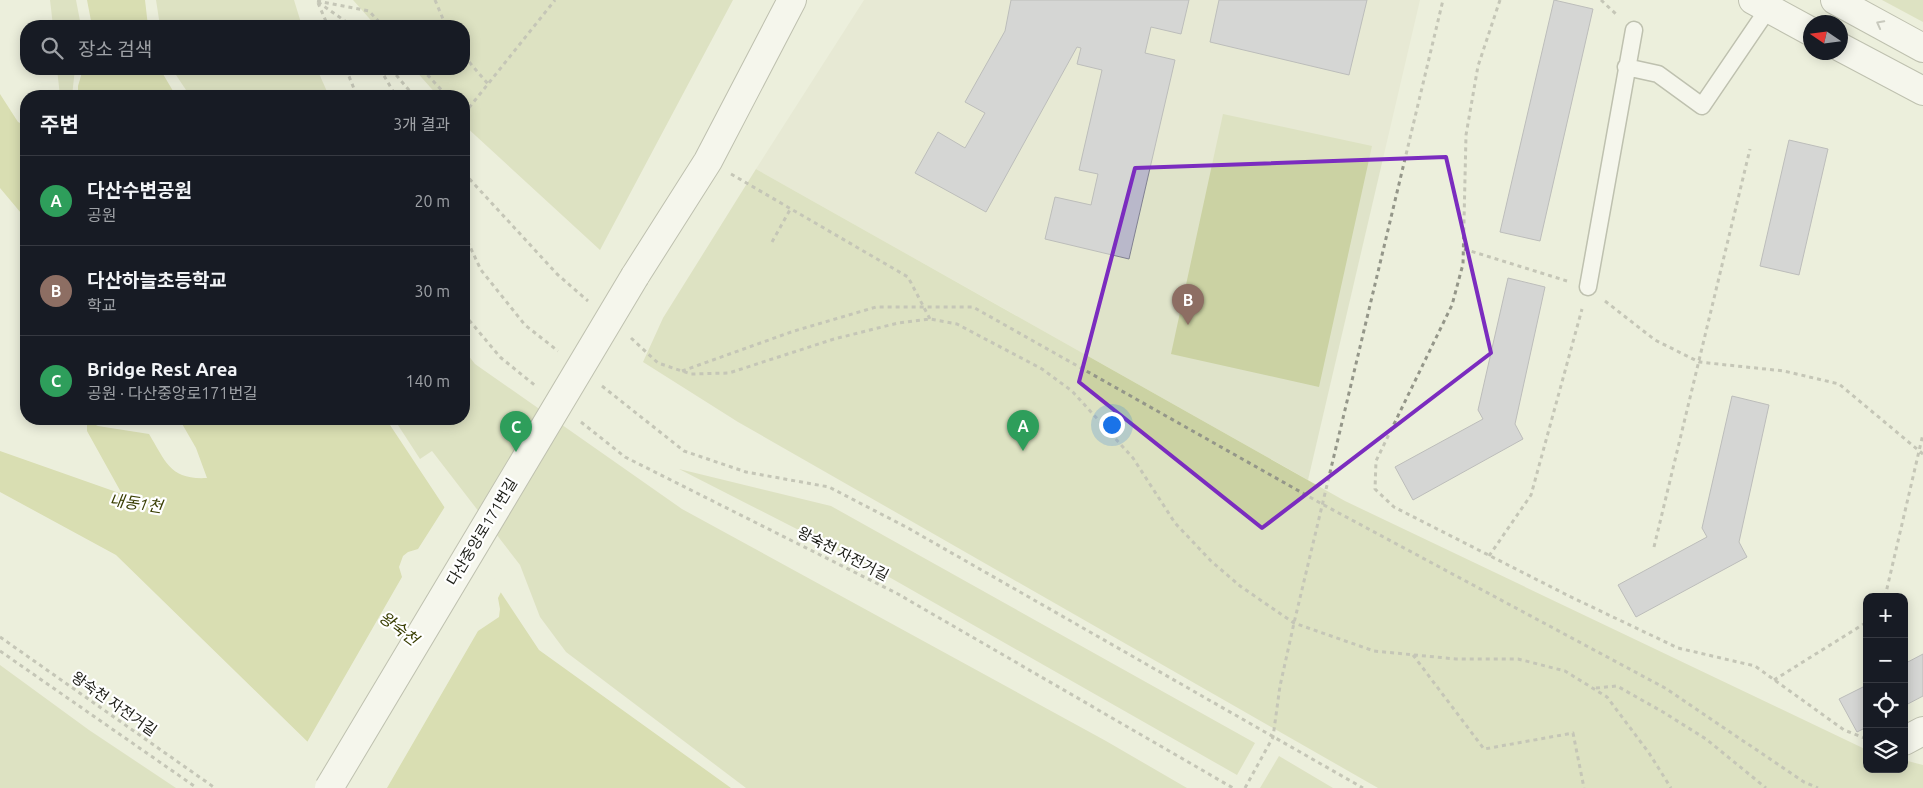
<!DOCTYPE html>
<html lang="ko">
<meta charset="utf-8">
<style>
:root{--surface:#171b24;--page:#20242c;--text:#f1f3f6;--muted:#9ea1a6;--line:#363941;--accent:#2563eb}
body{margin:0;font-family:Ubuntu,"Noto Sans KR",sans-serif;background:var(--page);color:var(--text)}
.controls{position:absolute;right:15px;bottom:15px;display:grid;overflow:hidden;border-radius:10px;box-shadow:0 2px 12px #0003}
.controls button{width:45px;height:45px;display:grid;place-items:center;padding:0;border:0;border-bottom:1px solid var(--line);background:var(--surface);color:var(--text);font:25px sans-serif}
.compass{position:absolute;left:1803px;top:15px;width:45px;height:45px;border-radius:50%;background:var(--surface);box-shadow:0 2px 12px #0003;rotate:283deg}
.you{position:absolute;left:1111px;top:424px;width:18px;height:18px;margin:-12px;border:4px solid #fff;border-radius:50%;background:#1a73e8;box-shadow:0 0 0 8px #1a73e833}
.badge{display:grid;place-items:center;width:32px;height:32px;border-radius:50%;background:var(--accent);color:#fff;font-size:16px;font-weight:700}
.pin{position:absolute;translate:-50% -41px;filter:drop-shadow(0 1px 2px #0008)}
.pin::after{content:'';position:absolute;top:26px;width:18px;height:15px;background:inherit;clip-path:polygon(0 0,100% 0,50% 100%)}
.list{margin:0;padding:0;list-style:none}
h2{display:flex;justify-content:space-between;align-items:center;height:65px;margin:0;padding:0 20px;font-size:21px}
h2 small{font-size:16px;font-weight:400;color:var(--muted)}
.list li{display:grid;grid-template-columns:32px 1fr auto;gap:15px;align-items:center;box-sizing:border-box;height:90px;padding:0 20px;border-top:1px solid var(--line)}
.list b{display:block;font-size:19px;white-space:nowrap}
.list p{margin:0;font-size:16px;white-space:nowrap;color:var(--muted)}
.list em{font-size:16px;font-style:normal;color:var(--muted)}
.icon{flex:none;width:28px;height:28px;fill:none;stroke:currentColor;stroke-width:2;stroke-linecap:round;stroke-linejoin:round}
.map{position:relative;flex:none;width:1923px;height:788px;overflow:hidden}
.search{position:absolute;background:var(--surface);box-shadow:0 2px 12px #0003;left:20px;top:20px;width:450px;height:55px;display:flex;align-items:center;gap:12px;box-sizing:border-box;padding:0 18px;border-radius:20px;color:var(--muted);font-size:19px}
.panel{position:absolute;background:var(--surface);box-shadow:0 2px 12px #0003;left:20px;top:90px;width:450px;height:335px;border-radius:20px}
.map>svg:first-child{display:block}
</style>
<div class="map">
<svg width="1923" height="788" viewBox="0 0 1923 788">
<rect width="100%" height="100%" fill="#ecefdc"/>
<path fill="#dfe3c9" d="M864 0H1420L1308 480 756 169Z"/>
<path fill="#cbd2a3" d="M50 0H76L81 26H53Z
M156 0H294L302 26H160Z
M353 0H733L600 250 464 125V96H438L414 69H464V26H376Z
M1882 0H1923V22Z
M57 69H75L72 96H60Z
M172 69H317L329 96H190Z
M1223 114 1372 146 1319 387 1171 354Z
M756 169 1345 501 1867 750V769H1904V760L1923 765V788H1378L738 422 643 362 663 318Z
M464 350 475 364 682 509 1106 741 1187 788H746L566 652 540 617 520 565 432 451 420 459 394 419H464Z
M679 469 831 506 1255 743 1237 775 875 569Z
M0 665 89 730 176 788H0Z
M1279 756 1333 788H1260Z"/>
<path fill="#c0c97e" d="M87 0H145L148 26H92Z
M83 69H160L176 96H78V86Z
M0 94 18 122 26 126V219L0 188Z
M164 419H386L539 650 731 788H355L116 555 0 492V451L122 494 87 431V421L98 426 149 434C166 462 170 480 207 478L196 448 181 422 168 425Z"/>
<path fill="#ecefdc" d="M446 505 502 590 498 598 500 609 499 617 478 631 387 788H352L306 744 402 577 399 567 403 556 408 552 418 549Z"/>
<path fill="#b9b8ca" stroke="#818191" d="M1011 0H1189L1181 34 1151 27 1145 53 1175 60 1129 259 1045 239 1055 197 1091 205 1098 174 1079 170 1102 70 1077 64 1081 48 1077 47 986 212 915 173 938 132 965 148 985 113 965 102 1005 31Z
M1219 0H1367L1349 75 1210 42Z
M1554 0 1593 9 1540 241 1500 232Z
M1789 140 1828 149 1799 275 1760 266Z
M1508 278 1545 287 1515 424 1523 439 1413 500 1395 467 1483 419 1478 410Z
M1732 396 1769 405 1739 542 1747 557 1636 617 1618 585 1707 537 1702 528Z
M1923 654V696L1904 706V664Z
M1867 685V727L1857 732 1839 699Z"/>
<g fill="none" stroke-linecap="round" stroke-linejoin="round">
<g stroke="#868978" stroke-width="19">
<path id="lane" d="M1626 67 1658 74 1702 106 1768 9
M1588 287 1634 30"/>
</g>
<g stroke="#868978" stroke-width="30">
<path id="street" d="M1904 741 1923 731"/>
</g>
<g stroke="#868978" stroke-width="30">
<path id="secondary" d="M1753 0 1810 31
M1835 0 1923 48
M1840 47 1923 91
M635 276 708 161 792 0"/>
</g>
<path stroke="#949689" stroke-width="3" stroke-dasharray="4 4" stroke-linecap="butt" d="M435 0 446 26
M1500 0 1478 66 1466 135 1463 264 1452 305 1376 461 1375 489 1394 507 1569 596 1678 648 1755 666 1844 730 1867 739
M1601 0 1618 16
M317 1 369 11 383 26
M318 2 352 26
M318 3 328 26
M464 56 488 84
M346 69 357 96
M380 69 396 96
M391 69 414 96
M422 69 447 96
M464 114 555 0
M464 173 557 274 588 301
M731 174 908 277 930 319
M464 234 481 270 525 325 558 351
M772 242 791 208
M1464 249 1567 281
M1605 301 1655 340 1699 362 1784 371 1839 384 1923 454
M464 314 500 357 537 387
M631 338 658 363 691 374 729 373 834 339 898 323 930 319 957 324 1042 369 1072 391 1133 458 1175 523 1211 561 1240 586 1294 623 1374 651 1456 659H1518L1565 671 1607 697 1649 753 1671 788
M682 371 794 331 876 307H973L1322 504 1665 688 1804 782 1818 788
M602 386 684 451 746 472 829 487 908 528 1363 788
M581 422 625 457 898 594 1233 788
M1654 547 1750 149
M1489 556 1531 495 1582 309
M1885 597 1923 434
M0 637 215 788
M0 651 197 788
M1413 655 1484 749 1573 733 1584 788
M1774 680 1867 622
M1596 688 1617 686 1663 712 1706 739 1766 788
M1245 788 1273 737 1280 686 1294 623 1443 0"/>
<use href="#lane" stroke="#fff" stroke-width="16"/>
<use href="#street" stroke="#fff" stroke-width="28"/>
<use href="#secondary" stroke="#fff" stroke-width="28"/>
<g stroke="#868978" stroke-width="30" stroke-linecap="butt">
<path id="secondary-bridge" d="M329 788 635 276"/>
</g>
<use href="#secondary-bridge" stroke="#fff" stroke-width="28"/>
</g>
<defs><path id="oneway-chevron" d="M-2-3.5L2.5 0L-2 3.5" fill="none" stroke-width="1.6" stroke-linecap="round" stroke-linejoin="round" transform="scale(1.25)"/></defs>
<use stroke="#9b9b98" href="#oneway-chevron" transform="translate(1880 24) rotate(-152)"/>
<path d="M0 0H1923V788H0ZM1446 157 1491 353 1262 528 1079 382 1135 168Z" fill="#ecefdc" fill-opacity=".55" fill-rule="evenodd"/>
<path fill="none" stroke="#7b2cbf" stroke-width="4" stroke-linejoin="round" d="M1446 157 1491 353 1262 528 1079 382 1135 168Z"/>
<g text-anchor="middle" stroke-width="4.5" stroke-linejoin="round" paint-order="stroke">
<g font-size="15" fill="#20211b" stroke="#fff">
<text transform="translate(482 532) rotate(-59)" y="5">다산중앙로171번길</text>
<text transform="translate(843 554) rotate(27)" y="5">왕숙천 자전거길</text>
<text transform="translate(114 704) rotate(35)" y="5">왕숙천 자전거길</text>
</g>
<g font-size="16" font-style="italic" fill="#393e02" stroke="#fff">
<text transform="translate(136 503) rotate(8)" y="6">내동1천</text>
<text transform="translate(399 628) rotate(37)" y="6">왕숙천</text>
</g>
</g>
</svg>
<div class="controls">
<button>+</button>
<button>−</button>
<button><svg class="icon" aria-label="locate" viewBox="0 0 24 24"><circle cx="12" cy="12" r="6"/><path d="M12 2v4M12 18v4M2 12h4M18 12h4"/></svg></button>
<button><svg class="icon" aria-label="layers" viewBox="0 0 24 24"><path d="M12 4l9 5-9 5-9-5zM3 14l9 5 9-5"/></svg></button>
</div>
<svg class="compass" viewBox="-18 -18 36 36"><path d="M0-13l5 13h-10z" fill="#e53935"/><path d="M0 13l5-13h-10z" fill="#9ea1a6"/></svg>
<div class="you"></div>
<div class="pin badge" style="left:1023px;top:451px;background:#2e9e5b">A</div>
<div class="pin badge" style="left:1188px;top:325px;background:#8d6e63">B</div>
<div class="pin badge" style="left:516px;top:452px;background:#2e9e5b">C</div>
<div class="search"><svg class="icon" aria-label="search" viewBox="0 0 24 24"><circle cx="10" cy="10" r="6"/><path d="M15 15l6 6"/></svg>장소 검색</div>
<section class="panel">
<h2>주변<small>3개 결과</small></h2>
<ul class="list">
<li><span class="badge" style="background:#2e9e5b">A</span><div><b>다산수변공원</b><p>공원</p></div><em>20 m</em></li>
<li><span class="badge" style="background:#8d6e63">B</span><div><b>다산하늘초등학교</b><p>학교</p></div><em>30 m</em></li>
<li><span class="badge" style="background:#2e9e5b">C</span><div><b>Bridge Rest Area</b><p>공원 · 다산중앙로171번길</p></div><em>140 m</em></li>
</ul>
</section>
</div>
